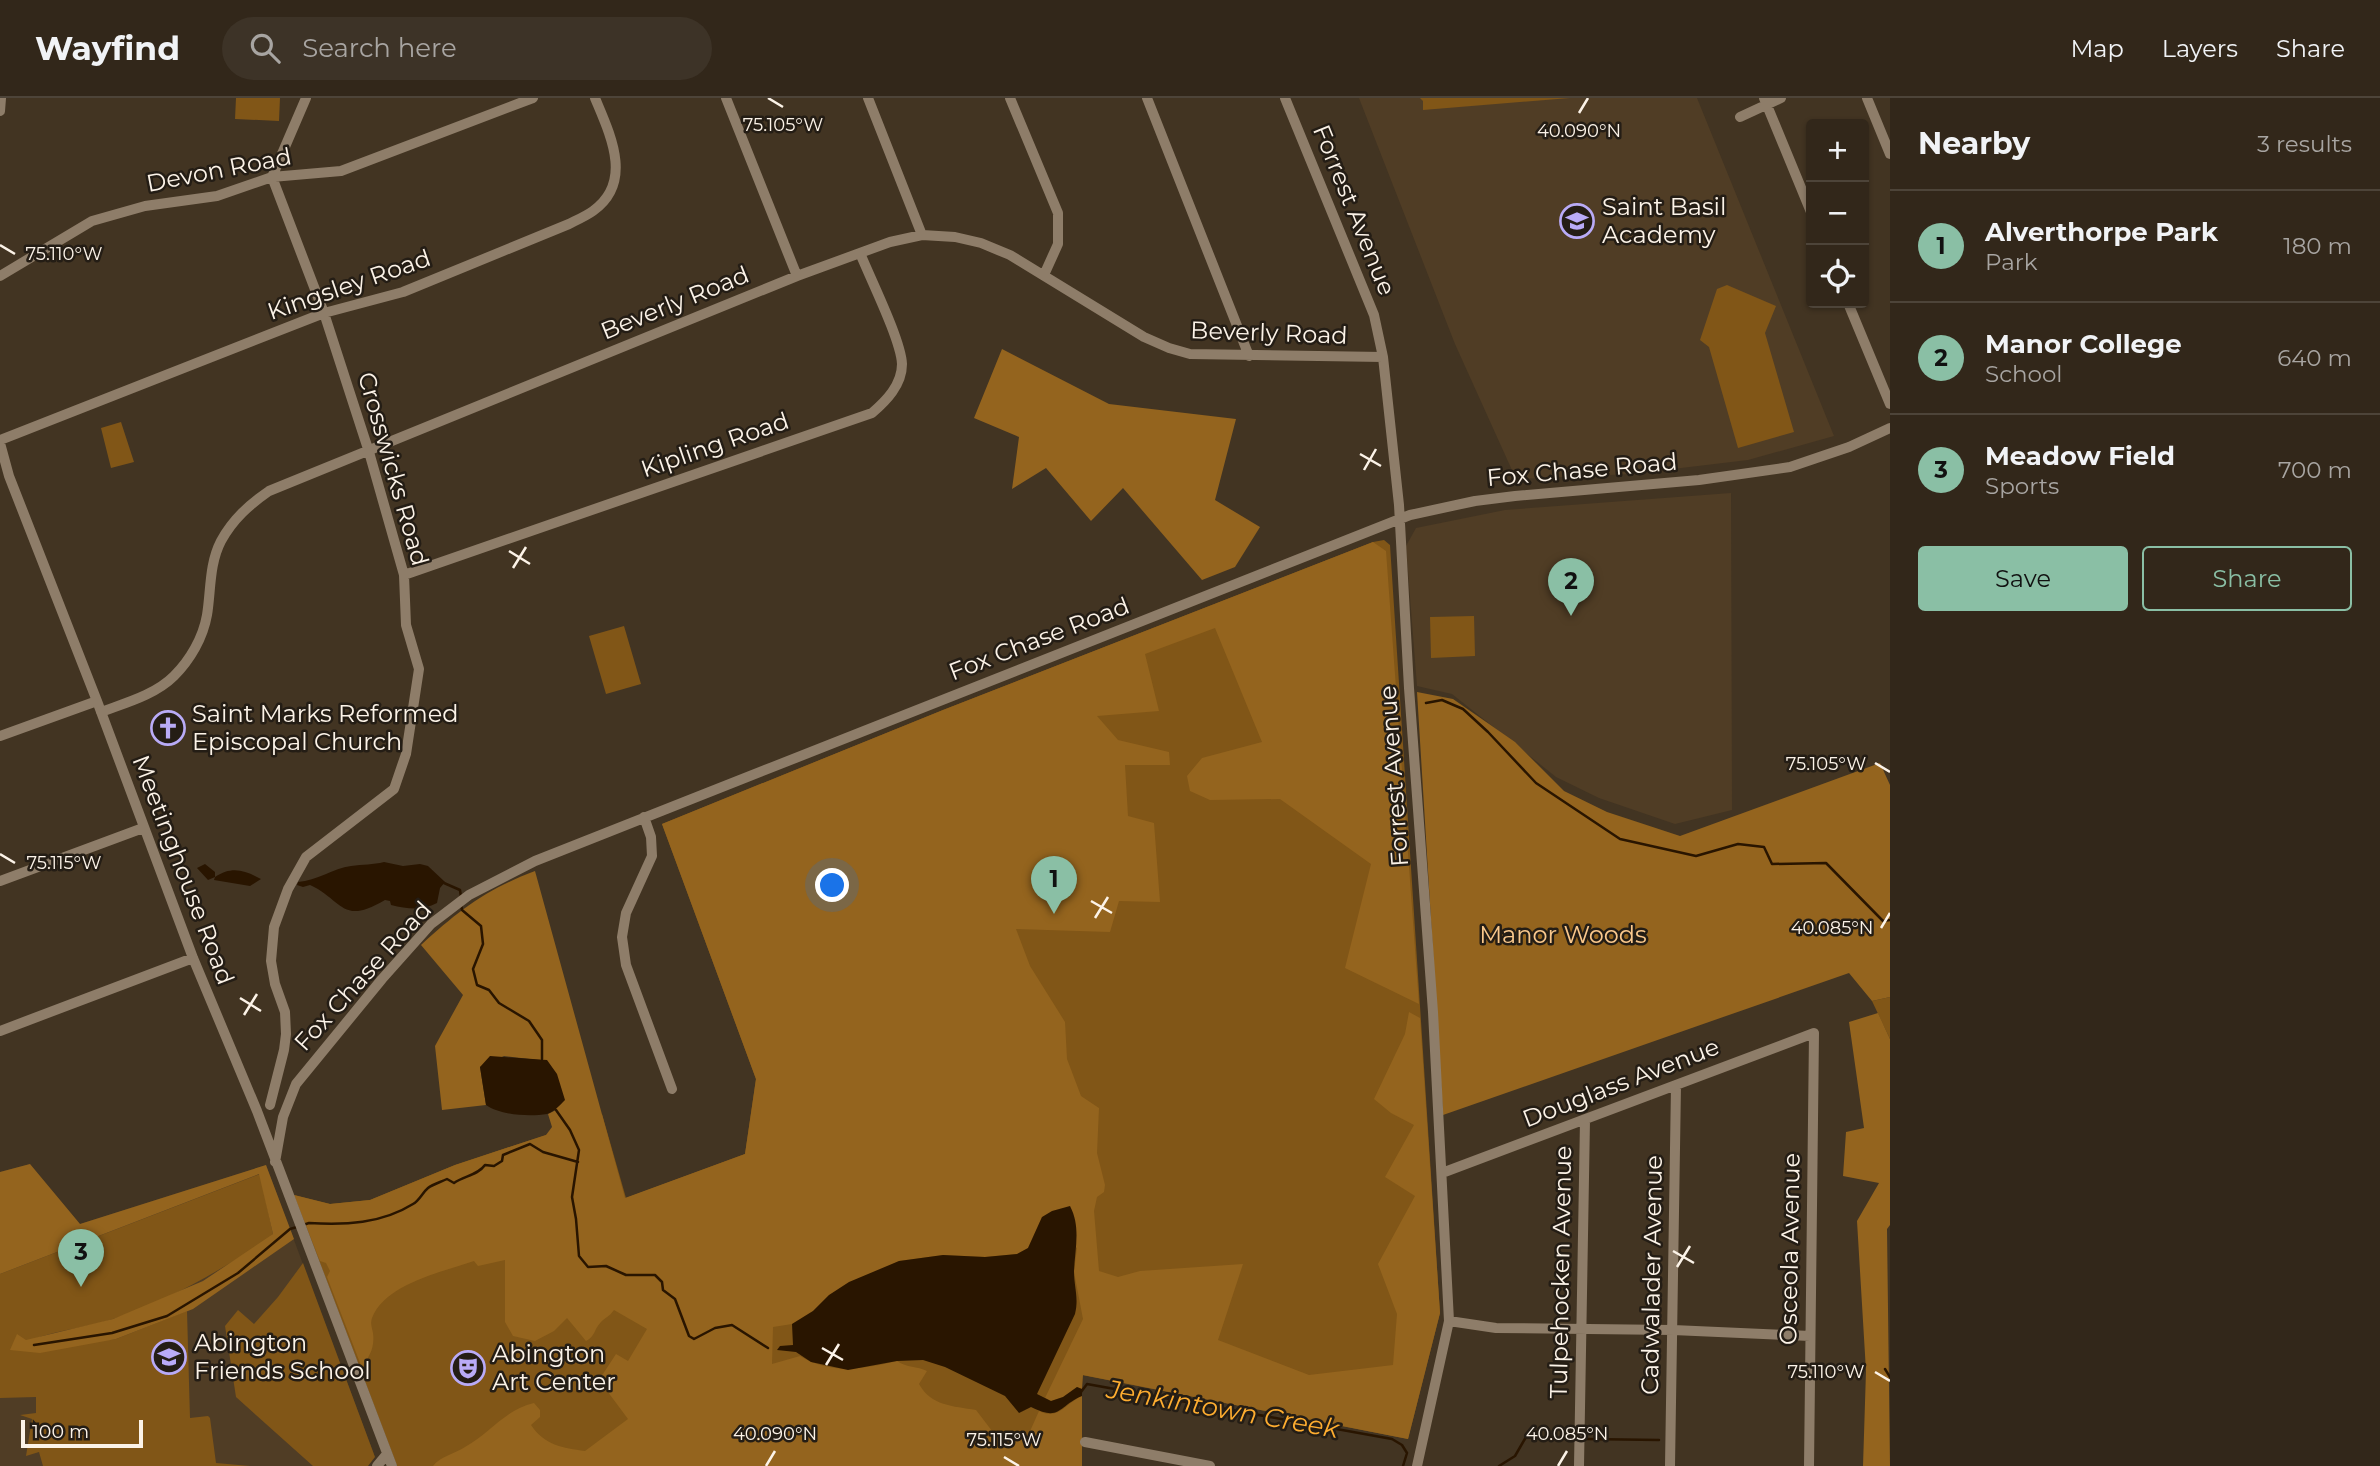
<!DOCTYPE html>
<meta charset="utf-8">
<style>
:root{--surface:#32271a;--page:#3d3327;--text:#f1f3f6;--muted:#a8a5a2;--line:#4d4439;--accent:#8abfa5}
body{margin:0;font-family:Montserrat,sans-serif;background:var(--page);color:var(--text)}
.controls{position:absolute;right:21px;top:21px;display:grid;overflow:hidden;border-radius:7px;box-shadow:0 2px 5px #0004}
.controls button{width:63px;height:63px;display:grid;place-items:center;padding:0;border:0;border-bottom:2px solid var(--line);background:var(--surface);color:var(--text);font:35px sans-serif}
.scale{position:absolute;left:21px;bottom:18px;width:122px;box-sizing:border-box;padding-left:7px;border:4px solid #fcf3e8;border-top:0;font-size:19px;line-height:24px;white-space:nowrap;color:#fcf3e8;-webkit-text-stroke:5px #241d15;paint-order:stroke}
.you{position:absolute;left:833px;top:788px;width:24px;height:24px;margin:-18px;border:5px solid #fff;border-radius:50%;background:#1a73e8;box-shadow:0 0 0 10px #1a73e833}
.badge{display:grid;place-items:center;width:46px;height:46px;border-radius:50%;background:var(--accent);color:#111;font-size:23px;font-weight:700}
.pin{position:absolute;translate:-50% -58px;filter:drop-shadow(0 2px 4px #0008)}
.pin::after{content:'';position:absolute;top:37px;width:24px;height:21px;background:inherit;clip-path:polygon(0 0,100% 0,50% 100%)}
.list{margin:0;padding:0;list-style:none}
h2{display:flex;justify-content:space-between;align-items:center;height:91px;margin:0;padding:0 28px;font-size:30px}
h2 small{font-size:23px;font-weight:400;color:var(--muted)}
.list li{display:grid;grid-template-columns:46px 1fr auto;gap:21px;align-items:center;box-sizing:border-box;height:112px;padding:0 28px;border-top:2px solid var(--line)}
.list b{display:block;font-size:26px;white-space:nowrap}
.list p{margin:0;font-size:23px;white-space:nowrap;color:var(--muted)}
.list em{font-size:23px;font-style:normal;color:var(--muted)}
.actions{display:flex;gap:14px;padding:21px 28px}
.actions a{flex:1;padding:16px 0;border:2px solid var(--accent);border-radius:7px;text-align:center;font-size:24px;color:var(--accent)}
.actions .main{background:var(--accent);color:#111}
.icon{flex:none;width:38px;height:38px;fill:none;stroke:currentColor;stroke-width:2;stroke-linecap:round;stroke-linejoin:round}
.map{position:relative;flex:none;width:1890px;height:1368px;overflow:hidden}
header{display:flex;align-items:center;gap:42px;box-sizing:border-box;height:98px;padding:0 35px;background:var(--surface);border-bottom:2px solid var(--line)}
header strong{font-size:33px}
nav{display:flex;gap:38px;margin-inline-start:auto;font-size:24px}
.search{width:490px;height:63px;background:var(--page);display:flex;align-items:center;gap:18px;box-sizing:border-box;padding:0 24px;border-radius:38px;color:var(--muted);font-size:26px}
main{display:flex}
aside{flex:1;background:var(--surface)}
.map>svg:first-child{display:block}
</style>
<header>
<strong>Wayfind</strong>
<div class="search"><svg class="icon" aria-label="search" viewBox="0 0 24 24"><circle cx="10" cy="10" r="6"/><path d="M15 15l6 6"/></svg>Search here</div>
<nav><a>Map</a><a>Layers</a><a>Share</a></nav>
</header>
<main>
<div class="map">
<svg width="1890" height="1368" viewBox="0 0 1890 1368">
<rect width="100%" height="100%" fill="#423422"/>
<path fill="#503d25" d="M1359 0H1697L1834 338 1748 362 1631 376 1516 381 1455 246Z
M1731 395 1732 712 1675 726 1599 700 1556 679 1452 596 1417 588 1406 448 1416 430 1505 412Z
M30 1066 80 1126 266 1067 375 1359 355 1368H0V1074Z"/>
<path fill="#815617" d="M236 0H280L279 23 235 21Z
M1420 0H1570L1423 12V3Z
M1727 187 1776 208 1765 235 1794 334 1738 350 1709 249 1700 242 1717 191Z
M121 324 134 364 111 370 101 330Z
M1384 442 1390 447 1440 1215 1408 1341 1082 1277V1368H397L294 1097 330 1106 370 1102 455 1067 546 1037 602 1016 626 1100 745 1056 756 981 662 726 943 612 1373 444Z
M1474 518 1475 558 1431 560 1430 519Z
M624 528 641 586 606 596 589 538Z
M1890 899V941L1872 903Z
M260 1076 273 1136 269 1141C220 1172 169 1203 113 1221 79 1232 41 1233 11 1252L116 1241 187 1213 190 1320 208 1318 210 1320 216 1365 250 1368H43L39 1354 26 1358 32 1321 20 1317 36 1315V1299L0 1300V1176Z
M303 1165 375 1359 368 1368H313L236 1299 225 1228 238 1212 254 1226 278 1199Z"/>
<path fill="#94641e" d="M1002 251 1109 306 1236 321 1215 402 1260 429 1235 469 1202 482 1123 390 1091 423 1046 370 1012 391 1019 339 974 320Z
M1373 444 1386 453 1419 906 1345 870 1371 766 1280 701 1210 702 1190 693 1187 678 1202 660 1262 644 1215 530 1145 556 1159 613 1097 618 1118 642 1169 654 1170 667H1125L1128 718 1154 725 1160 804 1119 803 1110 834 1016 831 1030 868 1065 924 1067 961 1081 998 1099 1010 1097 1055 1105 1087 1104 1094 1097 1099 1094 1113 1099 1173 1118 1179 1140 1173 1243 1166 1218 1242 1309 1277 1393 1267 1397 1216 1378 1166 1415 1098 1385 1079 1414 1027 1391 1015 1374 1001 1405 936 1409 914 1420 920 1440 1215 1408 1341 1083 1277 1082 1291 1077 1289 1063 1299 1051 1303 1045 1300 1083 1221 1074 1174 1077 1150 1042 1119 1028 1150 1017 1156 985 1159 943 1157 899 1163 829 1197 813 1213 792 1226 773 1229 772 1266 800 1258C831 1277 863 1271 897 1263 907 1270 917 1268 927 1273L919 1286C931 1308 953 1308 976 1312L1002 1346 1027 1340 1039 1313C1058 1323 1066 1305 1082 1298V1368H433C441 1358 454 1356 465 1349 490 1335 506 1311 534 1305L540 1312V1319L531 1327C544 1347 563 1350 585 1353L628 1321 599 1282 616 1256 628 1263 647 1231 614 1212C609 1219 606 1219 601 1224 594 1231 595 1239 586 1243L567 1220 554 1233 535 1243 513 1238 505 1224V1162L478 1168 474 1163C442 1174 385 1186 372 1220 370 1226 372 1229 373 1235 375 1250 369 1258 362 1270L327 1179 330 1173 326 1165 320 1163 294 1097 330 1106 370 1102 455 1067 546 1037 552 1029 548 1016 556 1012 547 963 504 958 480 969 486 1007 442 1012 435 948 463 897 421 847C459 812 487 791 535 773L625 1100 745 1056 756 981 662 726 943 612Z
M1417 594 1453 601 1515 644 1564 693 1607 714 1680 738 1880 665 1890 687V899L1872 903 1849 875 1443 1017Z
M1878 915 1890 941V1127L1887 1131 1890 1368H1863L1866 1273 1857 1123 1879 1085 1843 1078 1846 1034 1864 1030 1849 924Z
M30 1066 80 1126 266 1067 294 1141 193 1211 116 1241 40 1255 10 1252 17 1236 26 1242 113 1221 203 1183 273 1136 259 1076 0 1176V1074Z"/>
<path fill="#291500" d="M384 764 403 768 420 766 428 768 445 784 440 790 437 805C422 813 408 811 391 807L390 803 385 802C341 828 343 802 310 787L303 789 297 787 298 784C317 783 333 770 351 768 363 766 373 767 384 764Z
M205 766 215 774V779C232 768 244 772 261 781L250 788 214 782 215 779 208 782 197 770Z
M490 958 547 962 557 976 565 1002C559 1008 554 1014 547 1016 529 1019 500 1017 486 1007L480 969Z
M1070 1108C1081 1129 1075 1150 1074 1173 1074 1189 1079 1200 1075 1216L1037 1296 1051 1303 1063 1299 1077 1289 1082 1291V1298C1058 1308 1061 1324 1031 1309L1019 1315 1005 1298 945 1269 923 1262 897 1263 848 1272 811 1264 796 1254 777 1252 780 1248 793 1247 792 1226 813 1213 829 1197 849 1184 899 1163 943 1157 985 1159 1017 1156 1028 1150 1042 1119 1052 1113Z"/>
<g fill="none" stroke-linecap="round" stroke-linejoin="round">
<path stroke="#291500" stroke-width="2.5" d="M1426 605 1442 602 1463 611 1488 634 1536 685 1620 741 1696 758 1738 746 1764 749 1772 766 1826 765 1883 823 1890 822
M444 785 460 792 461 799
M461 806 462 812 481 828 483 846 473 871 477 887 489 892 499 905 529 923 542 942V961
M556 1012 570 1032 579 1052 572 1099 576 1121 579 1158 588 1169 606 1168 626 1177H655L662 1184 663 1192 675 1201 689 1238 694 1241 715 1230 732 1227 768 1250
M303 1127 309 1125C345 1127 381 1126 413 1106 420 1102 422 1095 428 1090 433 1086 441 1084 447 1081L454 1085C464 1078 478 1077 485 1067L494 1068 502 1063 503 1057 530 1046 543 1054 578 1064
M34 1247 112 1235 167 1218 238 1175 290 1131 297 1129
M1885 1271 1890 1279
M1081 1294 1087 1286 1392 1341 1402 1347 1407 1355 1403 1368
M1587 1341 1659 1342
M1499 1368 1515 1358 1526 1339 1569 1341"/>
<path stroke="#8e7d69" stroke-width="10" d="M726 0 797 178
M868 0 922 137
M1010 0 1058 115V146L1044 177
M1147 0 1249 258
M1285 0 1374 217 1383 259 1399 407 1409 590 1433 914 1449 1223 1417 1368
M1764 0 1811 114
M1867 0 1890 56
M0 13 1 0
M1740 19 1781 0
M0 178 92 123 145 108 217 98 272 79 341 73 533 0
M1848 205 1890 306
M0 342 324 215 403 194 569 126C577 122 586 118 593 113 634 84 610 36 595 0
M0 345 9 378 97 603 193 860 257 1013 392 1368
M404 477 872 315C886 303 902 287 902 266 901 242 870 180 860 155
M101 614C125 605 155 597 174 578 190 562 203 540 207 517 211 493 209 466 221 443 233 421 249 407 269 393L797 178 890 144 922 137 955 139 981 145 1010 157 1144 239 1169 250 1190 256 1383 259
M0 638 97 603
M644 719 651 739 652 758 626 815 622 839 626 867 672 991
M0 783 143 730
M0 933 193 860
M270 1007 284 952 286 936 285 914 275 886 271 863 274 829 288 791 306 759 394 691 406 656 419 571 406 527 404 477 369 354 324 215 272 79 306 0
M275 1064 283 1019 296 986 382 881 431 826 469 797 535 763 1410 417 1475 403 1515 398 1699 382 1790 369 1849 349 1890 330
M1442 1075 1814 935 1809 1368
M1449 1223 1496 1230 1673 1232 1810 1238
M1085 1344 1210 1368
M377 1368 387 1356
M1579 1368 1585 1022
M1670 1368 1676 987"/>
</g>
<path fill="none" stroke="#fcf3e8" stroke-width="2.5" d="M768 0 783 9M1579 15 1588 0M0 147 15 156M1360 356 1381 368M1364 372 1376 351M509 453 530 466M513 470 526 449M1875 665 1890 674M0 756 15 765M1091 803 1112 815M1095 820 1108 799M1881 830 1890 815M240 900 261 913M244 917 257 896M1673 1153 1694 1165M1677 1169 1690 1148M822 1250 843 1262M826 1267 839 1246M1875 1274 1890 1283M1004 1359 1019 1368M766 1368 775 1353M1558 1368 1567 1353"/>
<defs>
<g id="school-ring" transform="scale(1.75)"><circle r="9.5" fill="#241d15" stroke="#b9abf7" stroke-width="1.5"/><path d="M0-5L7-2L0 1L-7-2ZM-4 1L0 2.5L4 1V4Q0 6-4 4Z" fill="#b9abf7"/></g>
<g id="church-ring" transform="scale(1.75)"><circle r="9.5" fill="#241d15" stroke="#b9abf7" stroke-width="1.5"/><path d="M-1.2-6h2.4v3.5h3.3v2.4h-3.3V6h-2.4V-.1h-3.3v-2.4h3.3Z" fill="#b9abf7"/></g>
<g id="theatre-ring" transform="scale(1.75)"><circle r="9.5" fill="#241d15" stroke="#b9abf7" stroke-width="1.5"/><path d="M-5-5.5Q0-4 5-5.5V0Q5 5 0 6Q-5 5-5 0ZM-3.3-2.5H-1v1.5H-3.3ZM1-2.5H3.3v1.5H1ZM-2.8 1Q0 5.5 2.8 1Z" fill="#b9abf7"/></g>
</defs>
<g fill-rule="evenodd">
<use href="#school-ring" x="1577" y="123"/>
<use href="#church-ring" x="168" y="630"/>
<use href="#school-ring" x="169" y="1259"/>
<use href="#theatre-ring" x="468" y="1270"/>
</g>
<g text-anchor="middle" stroke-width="5" stroke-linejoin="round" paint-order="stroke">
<g font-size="24" fill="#fcf3e8" stroke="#241d15">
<text transform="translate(219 72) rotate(-11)" y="8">Devon Road</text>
<text transform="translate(1354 112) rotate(68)" y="8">Forrest Avenue</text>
<text transform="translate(349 187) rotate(-19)" y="8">Kingsley Road</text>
<text transform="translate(675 205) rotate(-22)" y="8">Beverly Road</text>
<text transform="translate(1269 235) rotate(2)" y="8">Beverly Road</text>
<text transform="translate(715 347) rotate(-19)" y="8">Kipling Road</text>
<text transform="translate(393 371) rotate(74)" y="8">Crosswicks Road</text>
<text transform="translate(1582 372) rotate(-5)" y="8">Fox Chase Road</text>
<text transform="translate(1039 541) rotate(-21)" y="8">Fox Chase Road</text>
<text transform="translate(1394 678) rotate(-94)" y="8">Forrest Avenue</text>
<text transform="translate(183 772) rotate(69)" y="8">Meetinghouse Road</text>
<text transform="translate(363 878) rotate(-48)" y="8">Fox Chase Road</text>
<text transform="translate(1621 985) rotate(-21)" y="8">Douglass Avenue</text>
<text transform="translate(1790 1151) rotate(-89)" y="8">Osceola Avenue</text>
<text transform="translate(1561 1174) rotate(-89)" y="8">Tulpehocken Avenue</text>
<text transform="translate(1652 1177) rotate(-89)" y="8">Cadwalader Avenue</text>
</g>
<g font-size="24" fill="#fcf3e8" stroke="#241d15" text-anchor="start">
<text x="1602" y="117">Saint Basil<tspan x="1602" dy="28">Academy</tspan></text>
<text x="192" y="624">Saint Marks Reformed<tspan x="192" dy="28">Episcopal Church</tspan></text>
<text x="194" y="1253">Abington<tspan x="194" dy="28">Friends School</tspan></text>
<text x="492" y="1264">Abington<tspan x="492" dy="28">Art Center</tspan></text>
</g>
<g font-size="24" fill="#fac88c" stroke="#241d15">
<text x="1563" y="845">Manor Woods</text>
</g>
<g font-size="26" font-style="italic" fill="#fead30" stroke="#241d15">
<text transform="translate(1223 1311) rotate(10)" y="9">Jenkintown Creek</text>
</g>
</g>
<g font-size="18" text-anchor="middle" fill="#fcf3e8" stroke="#241d15" stroke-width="5" stroke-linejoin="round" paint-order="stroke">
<text x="783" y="33">75.105°W</text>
<text x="1579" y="39">40.090°N</text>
<text x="64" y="162">75.110°W</text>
<text x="1826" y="672">75.105°W</text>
<text x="64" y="771">75.115°W</text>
<text x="1832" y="836">40.085°N</text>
<text x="1826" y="1280">75.110°W</text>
<text x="775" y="1342">40.090°N</text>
<text x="1567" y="1342">40.085°N</text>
<text x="1004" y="1348">75.115°W</text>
</g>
</svg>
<div class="controls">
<button>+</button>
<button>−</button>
<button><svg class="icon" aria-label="locate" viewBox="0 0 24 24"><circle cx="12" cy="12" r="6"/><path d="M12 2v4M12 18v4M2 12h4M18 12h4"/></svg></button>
</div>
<div class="scale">100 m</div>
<div class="you"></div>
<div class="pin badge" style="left:1054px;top:816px">1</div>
<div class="pin badge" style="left:1571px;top:518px">2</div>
<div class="pin badge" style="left:81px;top:1189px">3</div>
</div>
<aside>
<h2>Nearby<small>3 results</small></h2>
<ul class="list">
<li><span class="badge">1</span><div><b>Alverthorpe Park</b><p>Park</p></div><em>180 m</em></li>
<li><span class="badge">2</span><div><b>Manor College</b><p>School</p></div><em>640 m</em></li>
<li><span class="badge">3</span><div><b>Meadow Field</b><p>Sports</p></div><em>700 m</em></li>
</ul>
<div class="actions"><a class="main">Save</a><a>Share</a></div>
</aside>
</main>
